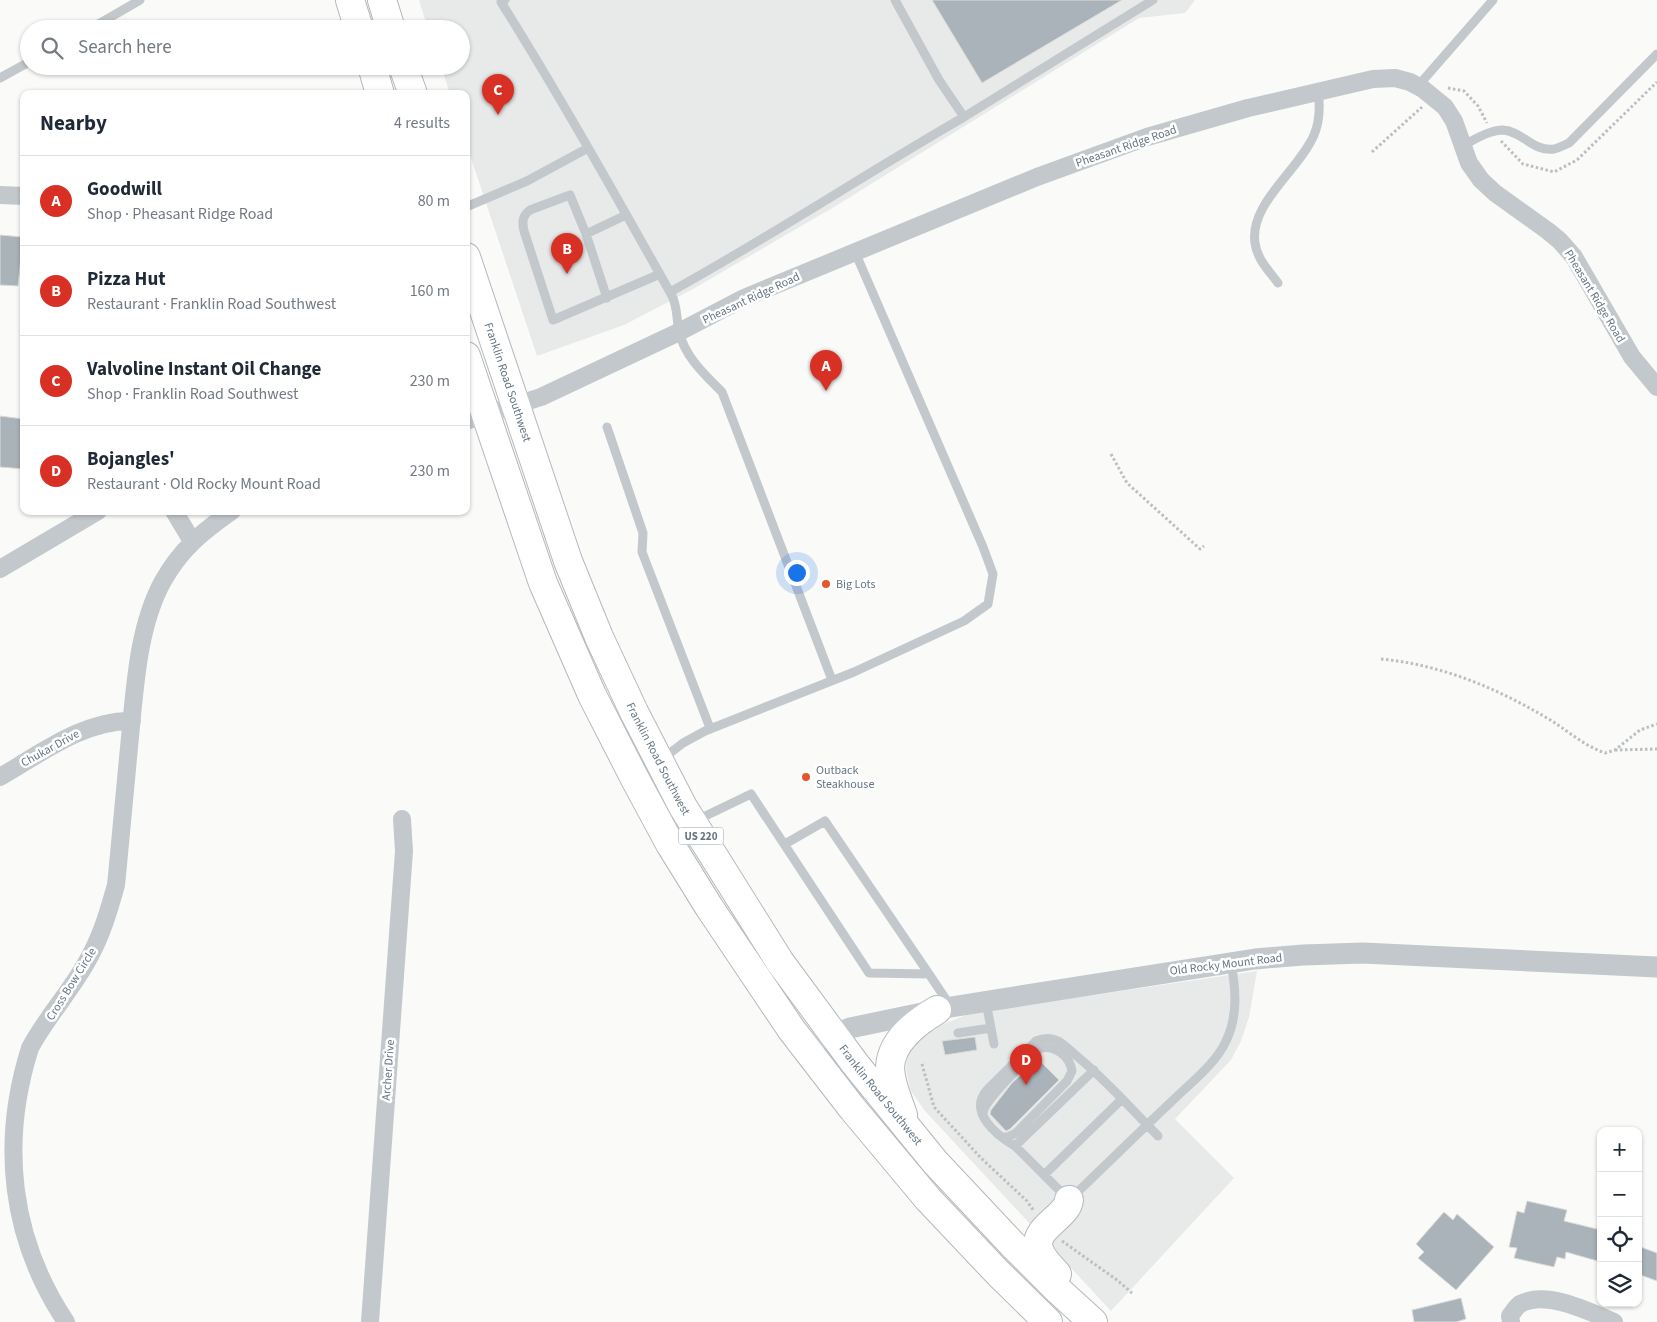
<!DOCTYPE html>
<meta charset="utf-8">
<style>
:root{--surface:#fff;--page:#f2f2f3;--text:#1f2937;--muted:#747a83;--line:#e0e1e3;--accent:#d93025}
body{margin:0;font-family:"Source Sans 3",sans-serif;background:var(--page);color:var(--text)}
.controls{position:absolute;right:15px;bottom:15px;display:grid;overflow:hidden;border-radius:10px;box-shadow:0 1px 4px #0004}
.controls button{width:45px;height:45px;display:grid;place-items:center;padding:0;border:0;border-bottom:1px solid var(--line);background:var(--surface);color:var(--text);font:25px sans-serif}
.you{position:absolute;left:796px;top:572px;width:18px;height:18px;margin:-12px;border:4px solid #fff;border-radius:50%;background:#1a73e8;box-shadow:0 0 0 8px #1a73e833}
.badge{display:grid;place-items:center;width:32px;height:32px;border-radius:50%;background:var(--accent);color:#fff;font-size:16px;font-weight:700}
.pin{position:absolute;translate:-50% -41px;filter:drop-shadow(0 1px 2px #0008)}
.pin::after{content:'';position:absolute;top:26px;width:18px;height:15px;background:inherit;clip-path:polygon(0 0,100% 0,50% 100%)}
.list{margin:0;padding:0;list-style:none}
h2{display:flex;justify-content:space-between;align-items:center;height:65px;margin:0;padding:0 20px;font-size:21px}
h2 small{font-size:16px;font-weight:400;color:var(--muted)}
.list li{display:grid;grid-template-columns:32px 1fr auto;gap:15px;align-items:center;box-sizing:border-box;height:90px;padding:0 20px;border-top:1px solid var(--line)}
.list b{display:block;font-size:19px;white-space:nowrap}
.list p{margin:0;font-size:16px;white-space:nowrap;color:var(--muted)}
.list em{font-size:16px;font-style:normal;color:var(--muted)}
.icon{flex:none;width:28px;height:28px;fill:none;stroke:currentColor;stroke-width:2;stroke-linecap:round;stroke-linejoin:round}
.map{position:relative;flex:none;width:1657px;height:1322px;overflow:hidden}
.search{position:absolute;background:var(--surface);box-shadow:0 1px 4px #0004;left:20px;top:20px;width:450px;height:55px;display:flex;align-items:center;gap:12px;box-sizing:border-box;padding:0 18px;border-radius:28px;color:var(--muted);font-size:19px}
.panel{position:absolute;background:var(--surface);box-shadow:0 1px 4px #0004;left:20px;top:90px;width:450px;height:425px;border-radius:10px}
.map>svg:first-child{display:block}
</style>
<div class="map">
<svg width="1657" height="1322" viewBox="0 0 1657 1322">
<rect width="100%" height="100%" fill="#fafaf8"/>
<path fill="#e8e9e9" d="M419 0H1195L1185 13 1139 18 834 207 693 289 624 325 537 356 466 143V94H450L441 66H461V29H428Z
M1257 971 1249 1017 1241 1041 1231 1060 1175 1119 1234 1178 1111 1311 925 1111 911 1091 906 1070 907 1056 914 1043 933 1028 971 1013Z"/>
<path fill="#aab3b9" stroke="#dcdcda" d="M932 0H1122L982 83Z
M0 235 23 237 18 286 0 285Z
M0 416 24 419V469L0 467Z
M975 1037 977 1050 945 1055 942 1041Z
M1038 1059 1059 1080 1010 1129 1006 1131 990 1114 991 1110 1012 1083Z
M1527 1201 1567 1210 1564 1221 1601 1230V1262L1566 1252 1565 1259 1557 1257 1554 1267 1514 1258 1517 1248 1509 1247 1517 1211 1524 1213Z
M1444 1212 1453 1220 1457 1214 1494 1247 1456 1290 1418 1258 1424 1252 1416 1244Z
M1638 1246 1657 1253V1281L1638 1274Z
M1461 1298 1466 1319 1456 1322H1414L1412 1310Z"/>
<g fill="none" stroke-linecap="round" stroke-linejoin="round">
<g stroke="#b4b9bd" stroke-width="30">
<g id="trunk">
<path d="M350 0 359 29"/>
<path d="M382 0 391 29"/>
<path d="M372 66 380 94"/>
<path d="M403 66 413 94"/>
<path id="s1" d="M466 257 568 561 599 637 634 712 683 807 780 962 856 1065 935 1162 1012 1244 1059 1291 1093 1322"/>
<path d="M466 356 543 583 592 695 635 779 670 844 709 907 791 1029 852 1108 928 1199 999 1274 1048 1322"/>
<path d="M903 1115C898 1100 891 1085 890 1069 890 1041 917 1022 937 1010"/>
<path d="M1057 1274C1051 1267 1043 1260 1040 1252 1029 1229 1067 1218 1069 1200"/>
</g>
</g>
<path stroke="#bbbfc2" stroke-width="3" stroke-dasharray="2.5 2.5" stroke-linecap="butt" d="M1448 88 1464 91 1478 106 1487 123
M1501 141 1523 164 1554 172 1577 160 1657 82
M1372 152 1422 107
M1111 454 1127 483 1200 549 1204 546
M1381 659C1443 665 1499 689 1552 721 1569 732 1585 746 1605 753L1615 750 1640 730 1657 724
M1615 750 1657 749
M922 1064 934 1107 981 1158 1027 1201 1034 1211
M1062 1241 1117 1280 1132 1293"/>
<path stroke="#c3c8cc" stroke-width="9" d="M505 0 501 2C561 98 616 196 671 294 678 306 676 318 679 331 684 356 705 375 722 392L832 680
M90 29 140 0
M0 78 29 62
M1418 86 1493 0
M964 117 1153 0
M1462 146C1474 140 1489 130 1503 130 1522 131 1533 152 1554 149 1559 148 1564 145 1569 143L1657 54
M466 207 527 181 588 148
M626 215 586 234 570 195 530 210C522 216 522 222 524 231L553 320 660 274
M586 234 607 298
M1278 283C1269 271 1257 259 1255 243 1249 204 1299 170 1314 135 1320 121 1320 105 1318 91
M670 292C770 237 865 174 964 117L939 80 895 0
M607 427 643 533 642 552 710 728
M661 760 683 743 705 731 854 672 964 621 988 604 993 574 983 547 855 252
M695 821 751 794 869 973 929 974 951 1007
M785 844 825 821 929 974
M986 1002 994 1044
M958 1033 991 1028
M983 1113C984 1101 1029 1056 1041 1048 1056 1045 1070 1057 1072 1071L1067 1081 1016 1133 1008 1137H1002
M1158 1136C1132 1110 1107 1081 1079 1058 1072 1052 1065 1045 1058 1041 1050 1037 1043 1038 1036 1041L987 1090C968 1112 996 1135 1015 1146L1069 1200C1103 1168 1136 1135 1170 1103 1188 1085 1216 1064 1226 1041 1238 1016 1236 990 1231 963
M1015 1146 1094 1070
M1044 1175 1122 1099"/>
<path stroke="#c3c8cc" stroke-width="18" d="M0 195 24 196
M466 421 541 397 679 332 744 298 1037 177 1147 137 1248 108 1373 79 1395 78 1410 82 1423 89 1445 107 1454 121 1469 163 1481 180 1495 193 1548 231 1560 241 1574 257 1632 357 1657 387
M174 511 192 541
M0 569 98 511
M0 777C40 754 84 720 132 721
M66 1322C10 1238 0 1143 30 1048 47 1016 73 989 90 956 102 934 109 910 116 885 121 836 125 787 130 737 135 687 138 626 163 581 181 549 202 532 232 511
M370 1322 404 851 402 819
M1511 1322 1510 1316C1513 1312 1516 1307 1520 1304 1547 1290 1588 1311 1614 1322"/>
<path stroke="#c3c8cc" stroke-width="21" d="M803 1045 850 1028 951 1007 1255 959 1303 955 1363 953 1657 967"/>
<use href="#trunk" stroke="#fff" stroke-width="28"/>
</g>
<g fill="#e4572e" stroke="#fff" stroke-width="2">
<circle cx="826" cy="584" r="5"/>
<circle cx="806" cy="777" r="5"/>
</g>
<g text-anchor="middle" stroke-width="5" stroke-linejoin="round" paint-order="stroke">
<rect fill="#fff" stroke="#939fa8" stroke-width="1" x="678.5" y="827.5" width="45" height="17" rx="4"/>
<g font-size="11" font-weight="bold" fill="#657683">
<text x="701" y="840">US 220</text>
</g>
<g font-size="12" fill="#657683" stroke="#fff">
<text transform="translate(1126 146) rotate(-19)" y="4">Pheasant Ridge Road</text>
<text transform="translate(1595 296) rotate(59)" y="4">Pheasant Ridge Road</text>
<text transform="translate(751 298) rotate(-25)" y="4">Pheasant Ridge Road</text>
<text dy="4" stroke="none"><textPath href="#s1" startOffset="132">Franklin Road Southwest</textPath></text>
<text transform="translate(50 748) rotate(-29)" y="4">Chukar Drive</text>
<text dy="4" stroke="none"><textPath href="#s1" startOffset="538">Franklin Road Southwest</textPath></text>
<text transform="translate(1226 964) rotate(-7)" y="4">Old Rocky Mount Road</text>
<text transform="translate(71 984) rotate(-58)" y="4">Cross Bow Circle</text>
<text transform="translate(388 1070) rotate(-86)" y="4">Archer Drive</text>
<text dy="4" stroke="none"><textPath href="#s1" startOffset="942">Franklin Road Southwest</textPath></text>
</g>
<g font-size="12" fill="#657683" stroke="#fff" text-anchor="start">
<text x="836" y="588">Big Lots</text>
<text x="816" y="774">Outback<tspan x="816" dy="14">Steakhouse</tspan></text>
</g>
</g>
</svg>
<div class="controls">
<button>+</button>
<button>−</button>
<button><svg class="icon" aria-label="locate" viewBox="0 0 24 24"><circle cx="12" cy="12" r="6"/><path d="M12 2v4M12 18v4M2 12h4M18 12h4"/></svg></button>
<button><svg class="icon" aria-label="layers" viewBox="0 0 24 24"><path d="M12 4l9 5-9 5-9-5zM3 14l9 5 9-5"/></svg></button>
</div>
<div class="you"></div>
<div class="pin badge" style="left:826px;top:391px">A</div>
<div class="pin badge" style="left:567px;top:274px">B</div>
<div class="pin badge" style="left:498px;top:115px">C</div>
<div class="pin badge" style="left:1026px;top:1085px">D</div>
<div class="search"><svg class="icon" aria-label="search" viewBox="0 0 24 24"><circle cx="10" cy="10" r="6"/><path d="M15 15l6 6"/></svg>Search here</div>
<section class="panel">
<h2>Nearby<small>4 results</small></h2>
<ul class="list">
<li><span class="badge">A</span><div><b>Goodwill</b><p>Shop · Pheasant Ridge Road</p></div><em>80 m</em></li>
<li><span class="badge">B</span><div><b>Pizza Hut</b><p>Restaurant · Franklin Road Southwest</p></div><em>160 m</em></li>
<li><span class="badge">C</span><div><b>Valvoline Instant Oil Change</b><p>Shop · Franklin Road Southwest</p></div><em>230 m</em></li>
<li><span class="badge">D</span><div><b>Bojangles'</b><p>Restaurant · Old Rocky Mount Road</p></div><em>230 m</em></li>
</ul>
</section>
</div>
